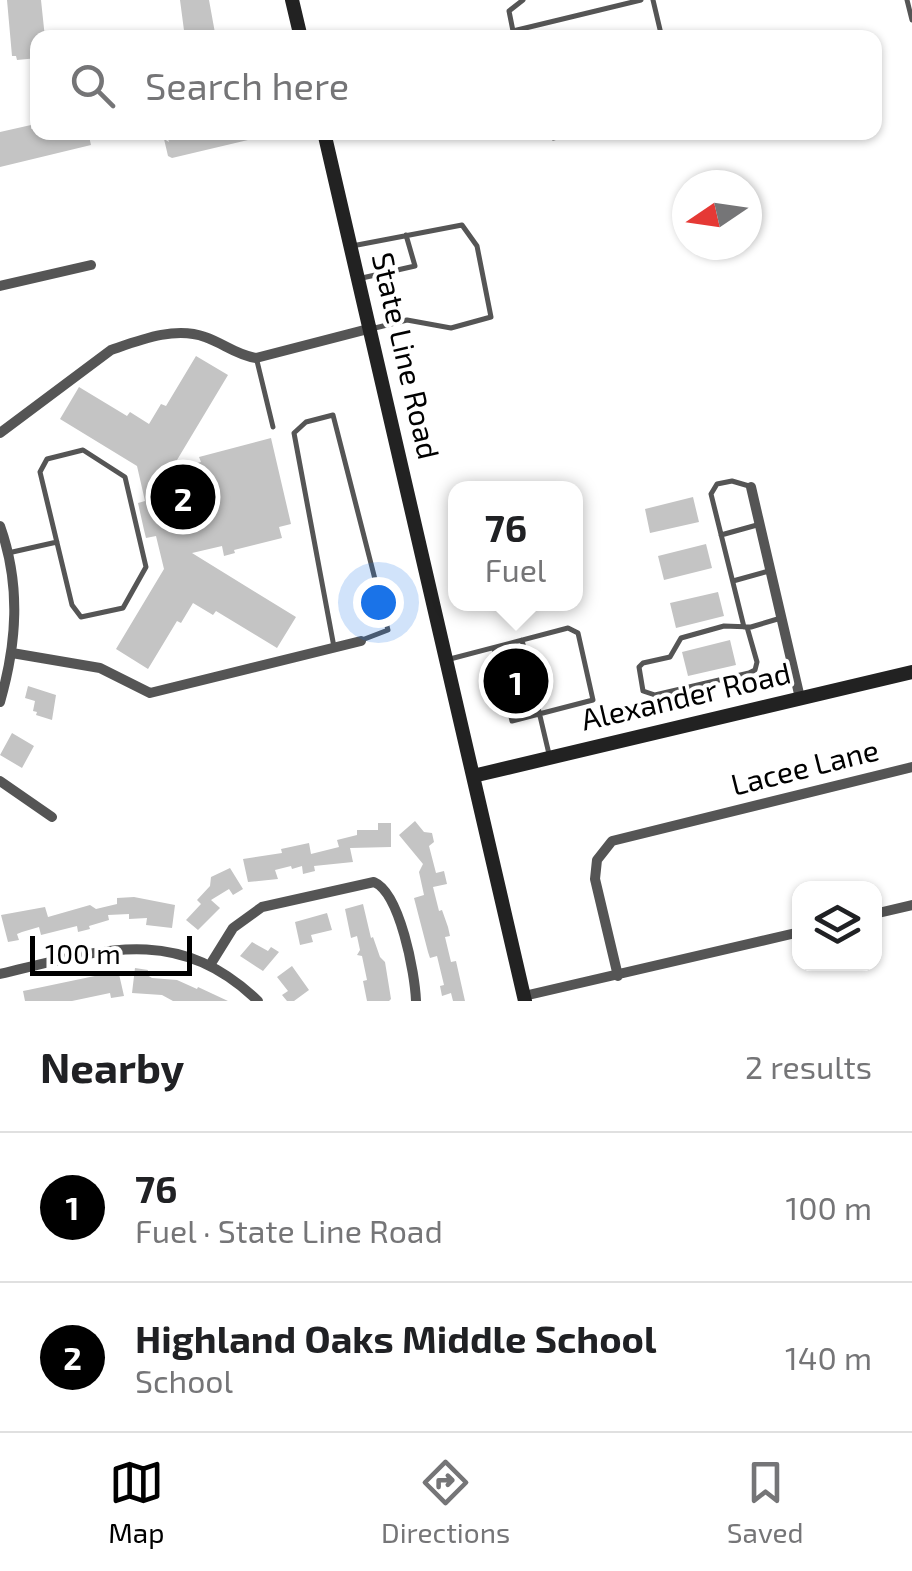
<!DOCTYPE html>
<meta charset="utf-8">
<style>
:root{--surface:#fff;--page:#f6f6f6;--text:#202124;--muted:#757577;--line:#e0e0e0;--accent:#000}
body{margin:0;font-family:"Exo 2",sans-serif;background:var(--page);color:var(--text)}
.controls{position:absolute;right:30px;bottom:30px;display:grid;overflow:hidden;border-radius:20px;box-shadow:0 2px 8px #0004}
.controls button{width:90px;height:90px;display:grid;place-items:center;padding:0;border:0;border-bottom:2px solid var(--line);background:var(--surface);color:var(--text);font:50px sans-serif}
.compass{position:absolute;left:672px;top:170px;width:90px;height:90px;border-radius:50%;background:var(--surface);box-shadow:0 2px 8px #0004;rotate:257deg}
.scale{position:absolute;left:30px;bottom:25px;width:162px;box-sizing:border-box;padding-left:10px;border:5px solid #000;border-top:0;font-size:28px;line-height:35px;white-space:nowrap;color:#000;-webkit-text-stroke:8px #fff;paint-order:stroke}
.you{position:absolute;left:378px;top:602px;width:35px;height:35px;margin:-25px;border:8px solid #fff;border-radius:50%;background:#1a73e8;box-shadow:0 0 0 15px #1a73e833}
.badge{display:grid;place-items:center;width:65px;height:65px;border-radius:50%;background:var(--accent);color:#fff;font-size:32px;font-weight:700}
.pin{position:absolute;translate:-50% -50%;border:5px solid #fff;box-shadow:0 2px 10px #0006}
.popup{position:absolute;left:448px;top:481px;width:135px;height:130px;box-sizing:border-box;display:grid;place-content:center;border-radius:20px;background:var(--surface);filter:drop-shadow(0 2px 8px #0005);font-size:32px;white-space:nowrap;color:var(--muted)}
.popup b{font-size:38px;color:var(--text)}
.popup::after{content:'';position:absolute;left:50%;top:100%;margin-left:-20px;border:20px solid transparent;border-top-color:var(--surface)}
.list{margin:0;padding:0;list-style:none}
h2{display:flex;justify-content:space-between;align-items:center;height:130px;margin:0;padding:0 40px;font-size:42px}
h2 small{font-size:32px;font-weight:400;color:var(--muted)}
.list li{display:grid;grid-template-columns:65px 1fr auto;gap:30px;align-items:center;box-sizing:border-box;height:150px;padding:0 40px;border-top:2px solid var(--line)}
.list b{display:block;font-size:38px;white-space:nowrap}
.list p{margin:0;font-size:32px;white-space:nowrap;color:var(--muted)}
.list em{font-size:32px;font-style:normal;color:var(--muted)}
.icon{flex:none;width:55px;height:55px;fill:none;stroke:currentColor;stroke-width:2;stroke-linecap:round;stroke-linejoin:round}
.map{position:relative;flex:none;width:912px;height:1001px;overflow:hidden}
.search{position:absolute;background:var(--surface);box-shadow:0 2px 8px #0004;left:30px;right:30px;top:30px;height:110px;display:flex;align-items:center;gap:25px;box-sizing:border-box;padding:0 35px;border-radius:20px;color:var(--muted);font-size:38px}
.sheet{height:430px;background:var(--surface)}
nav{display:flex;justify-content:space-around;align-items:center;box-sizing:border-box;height:140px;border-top:2px solid var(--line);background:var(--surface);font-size:28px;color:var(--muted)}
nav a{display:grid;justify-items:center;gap:5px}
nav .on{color:var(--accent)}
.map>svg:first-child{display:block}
</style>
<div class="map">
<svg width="912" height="1001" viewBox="0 0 912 1001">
<rect width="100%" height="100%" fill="#fff"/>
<path fill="#c4c4c4" d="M7 0H41L45 38H38V58L17 60 16 56H12Z
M180 0H209L215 33 213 38H185Z
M31 125V129L38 127V132H88L91 145 0 167V132Z
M166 132H246L248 140 172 158 168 156 164 139 169 142Z
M196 356 228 375 171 470 201 462 199 457 271 438 291 524 279 527 282 538 234 550 235 553 224 556 222 546 192 553 296 617 277 648 216 611 213 615 193 603 181 623 177 621 148 669 116 649 164 569 156 536 146 538 144 530 138 503 145 501 137 466 60 419 79 387 127 416 130 412 149 424 161 404 166 406Z
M693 497 699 522 650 533 645 509Z
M706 544 712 568 664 580 658 556Z
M718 592 724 616 676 628 670 603Z
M730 640 736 665 688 676 682 652Z
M28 686 56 695 52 720 36 715 37 712 33 711 35 701 25 698Z
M12 733 34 746 22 768 0 755Z
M415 821 424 832 432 833 434 842 429 846 436 873 444 871 447 884 433 887 439 911 442 910 448 927 450 936 445 937 451 962 456 961 465 1001H453L451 993 442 996 440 986 444 985 437 956 430 958 428 952 414 898 424 895 419 872 423 864 399 835Z
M378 823H391V847L350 848 353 862 314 866 315 871 303 874 302 866 292 869 291 866 275 870 278 879 248 882 243 859 282 853 281 849 309 843 311 854 339 847 337 840 357 835V830H378Z
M230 868 243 889 233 895 229 889 211 900 220 908 198 930 186 920 201 904 197 900 210 886 211 877Z
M134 897 175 905 172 928 146 925 147 918 129 919V914L108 915 109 920 89 926 90 929 78 932 77 926 41 935 39 927 22 932 17 934 19 940 8 942 1 915 45 907 48 917 90 905 96 909 117 904V898Z
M363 904 371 938 373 937 380 957 385 962 391 999 389 1001H367L363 981 367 980 362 956 357 955 360 950 357 936 351 938 345 909Z
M327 913 332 930 311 935 313 942 300 945 295 922Z
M252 942 268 951 271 947 279 952 263 971 240 956Z
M292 966 309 990 294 1001H287L282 995 288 991 277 977Z
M135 968 148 970 147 975 152 978 177 980 197 989 198 987 228 1001H173L162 995 132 993Z
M109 973 110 976 119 974 124 996 111 998 110 993 72 1001H25L23 991 28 990Z"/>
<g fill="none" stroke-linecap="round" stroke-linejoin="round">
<path stroke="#555" stroke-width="5" d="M523 0 509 11 513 31 641 0
M653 0 662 38
M907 0 912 20
M550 132 553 138 581 132
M352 246 462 225 477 246 491 317 451 328 407 320 375 328
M362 278 415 266 406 235
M257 361 273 427
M83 450 125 477 146 567 123 608 81 617 72 605 40 472 47 459Z
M721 535 757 525
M8 553 57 542
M733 581 769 571
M744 627 711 494 717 484 732 481 749 486
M747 627 757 662 755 670 749 673 655 695 643 691 639 667 643 663 670 657 681 638 724 626 751 627 781 618
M522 640 549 754
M334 647 294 433 306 422 333 415 388 630 362 640
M450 659 568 628 578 633 593 700 512 721 494 648
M515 660 526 656
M518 672 529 669
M521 684 532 681
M524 697 535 694"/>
<path stroke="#555" stroke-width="10" d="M0 286 91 265
M0 433 111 350C140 340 175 326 205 337 223 343 236 355 256 358L372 328
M751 487 800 698
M0 526C21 585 17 643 0 702
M12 653 100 668 150 693 361 641
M0 781 52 817
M874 914 912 905
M210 965 233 928 262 907 374 882C400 893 415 973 416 1001
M0 974C98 951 176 922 258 1001
M618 976 595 879 597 860 612 841 912 767
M524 996 800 932"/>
<path stroke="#222" stroke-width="14" d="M292 0 301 38
M324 132 525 1001
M473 776 912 672"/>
</g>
<g text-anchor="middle" stroke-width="8" stroke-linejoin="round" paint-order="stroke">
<g font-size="30" fill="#000" stroke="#fff">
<text transform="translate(405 356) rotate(77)" y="10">State Line Road</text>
<text transform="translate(686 697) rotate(-13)" y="10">Alexander Road</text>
<text transform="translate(805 768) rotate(-14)" y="10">Lacee Lane</text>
</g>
</g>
</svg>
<div class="controls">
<button><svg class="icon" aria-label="layers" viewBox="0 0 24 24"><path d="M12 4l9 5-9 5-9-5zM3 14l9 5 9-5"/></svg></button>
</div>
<svg class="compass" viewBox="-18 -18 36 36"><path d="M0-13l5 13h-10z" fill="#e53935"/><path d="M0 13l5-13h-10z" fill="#757577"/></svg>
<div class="scale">100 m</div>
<div class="you"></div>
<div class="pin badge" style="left:516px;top:681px">1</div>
<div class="popup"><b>76</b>Fuel</div>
<div class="pin badge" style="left:183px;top:497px">2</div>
<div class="search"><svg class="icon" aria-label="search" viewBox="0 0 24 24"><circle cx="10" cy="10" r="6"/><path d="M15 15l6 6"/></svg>Search here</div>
</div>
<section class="sheet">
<h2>Nearby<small>2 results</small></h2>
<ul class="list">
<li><span class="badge">1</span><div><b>76</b><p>Fuel · State Line Road</p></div><em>100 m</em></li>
<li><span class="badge">2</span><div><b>Highland Oaks Middle School</b><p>School</p></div><em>140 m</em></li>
</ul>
</section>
<nav>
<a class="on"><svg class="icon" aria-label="map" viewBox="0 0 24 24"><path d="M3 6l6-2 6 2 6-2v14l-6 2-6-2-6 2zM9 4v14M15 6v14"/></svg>Map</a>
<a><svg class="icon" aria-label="directions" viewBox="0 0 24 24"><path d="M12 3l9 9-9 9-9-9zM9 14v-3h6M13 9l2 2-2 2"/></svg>Directions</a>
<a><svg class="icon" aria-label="saved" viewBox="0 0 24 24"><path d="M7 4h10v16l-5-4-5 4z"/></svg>Saved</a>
</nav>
